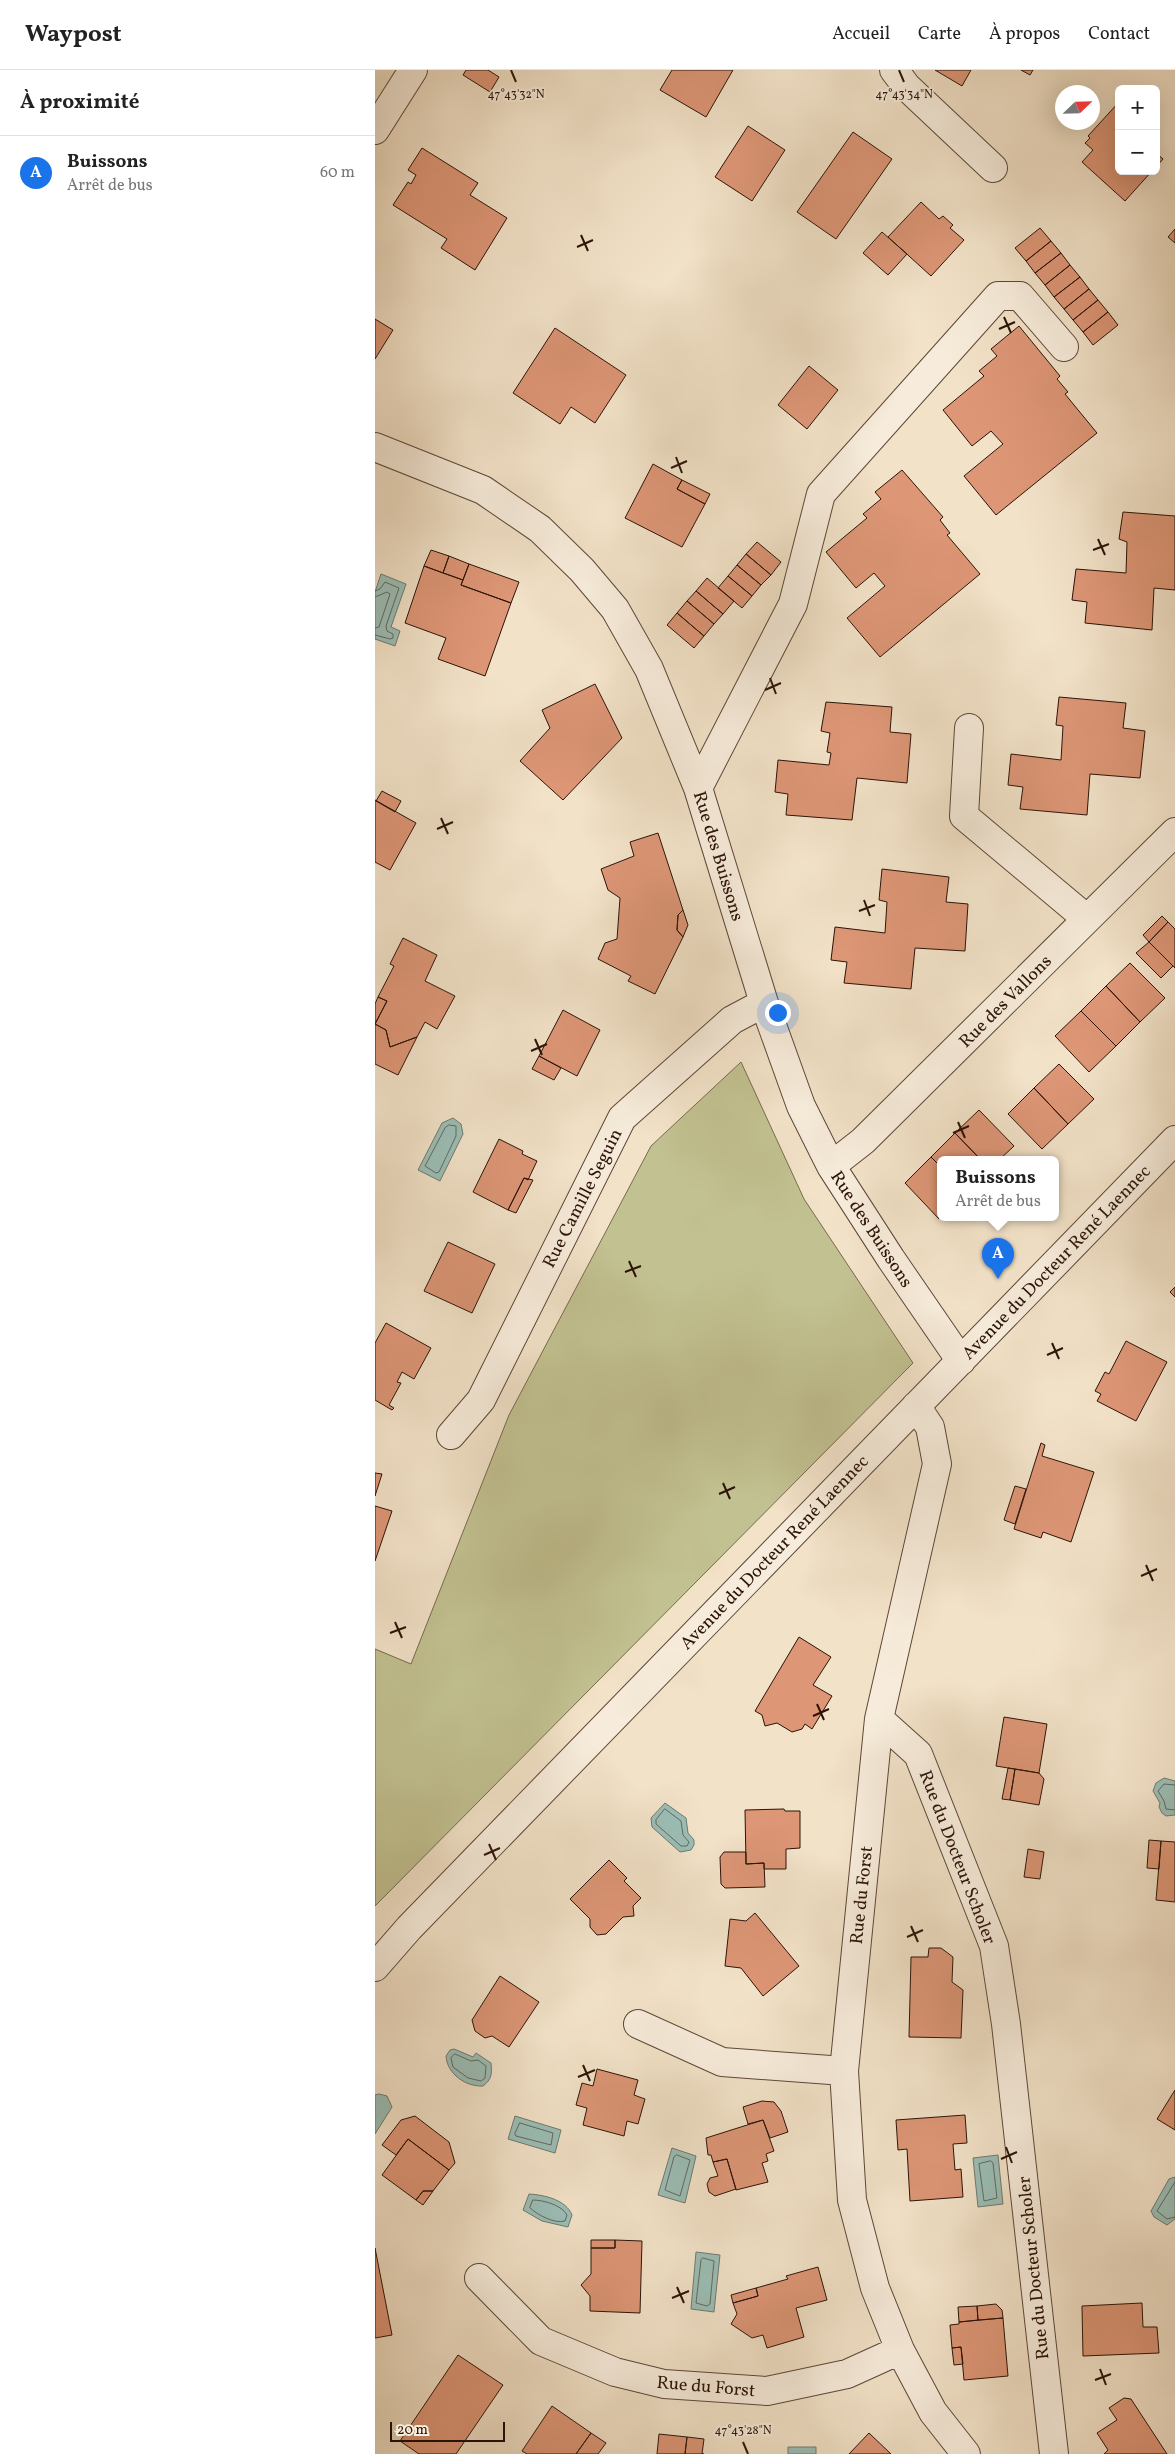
<!DOCTYPE html>
<html lang="fr">
<meta charset="utf-8">
<style>
:root{--surface:#fff;--page:#f2f2f2;--text:#222;--muted:#767676;--line:#e0e0e0;--accent:#1a73e8}
body{margin:0;font-family:Vollkorn,serif;background:var(--page);color:var(--text)}
.controls{position:absolute;right:15px;top:15px;display:grid;overflow:hidden;border-radius:8px;box-shadow:0 5px 20px #0002}
.controls button{width:45px;height:45px;display:grid;place-items:center;padding:0;border:0;border-bottom:1px solid var(--line);background:var(--surface);color:var(--text);font:25px sans-serif}
.compass{position:absolute;left:680px;top:15px;width:45px;height:45px;border-radius:50%;background:var(--surface);box-shadow:0 5px 20px #0002;rotate:67deg}
.scale{position:absolute;left:15px;bottom:12px;width:115px;box-sizing:border-box;padding-left:5px;border:2px solid #2b1308;border-top:0;font-size:14px;line-height:18px;white-space:nowrap;color:#2b1308;-webkit-text-stroke:4px #f7ecdb;paint-order:stroke}
.you{position:absolute;left:402px;top:942px;width:18px;height:18px;margin:-12px;border:4px solid #fff;border-radius:50%;background:#1a73e8;box-shadow:0 0 0 8px #1a73e833}
.badge{display:grid;place-items:center;width:32px;height:32px;border-radius:50%;background:var(--accent);color:#fff;font-size:16px;font-weight:700}
.pin{position:absolute;translate:-50% -41px;filter:drop-shadow(0 1px 2px #0008)}
.pin::after{content:'';position:absolute;top:26px;width:18px;height:15px;background:inherit;clip-path:polygon(0 0,100% 0,50% 100%)}
.popup{position:absolute;left:562px;top:1086px;width:122px;height:65px;box-sizing:border-box;display:grid;place-content:center;border-radius:8px;background:var(--surface);filter:drop-shadow(0 1px 4px #0005);font-size:16px;white-space:nowrap;color:var(--muted)}
.popup b{font-size:19px;color:var(--text)}
.popup::after{content:'';position:absolute;left:50%;top:100%;margin-left:-10px;border:10px solid transparent;border-top-color:var(--surface)}
.list{margin:0;padding:0;list-style:none}
h2{display:flex;justify-content:space-between;align-items:center;height:65px;margin:0;padding:0 20px;font-size:21px}
h2 small{font-size:16px;font-weight:400;color:var(--muted)}
.list li{display:grid;grid-template-columns:32px 1fr auto;gap:15px;align-items:center;box-sizing:border-box;height:75px;padding:0 20px;border-top:1px solid var(--line)}
.list b{display:block;font-size:19px;white-space:nowrap}
.list p{margin:0;font-size:16px;white-space:nowrap;color:var(--muted)}
.list em{font-size:16px;font-style:normal;color:var(--muted)}
.map{position:relative;flex:none;width:800px;height:2384px;overflow:hidden}
header{display:flex;align-items:center;gap:30px;box-sizing:border-box;height:70px;padding:0 25px;background:var(--surface);border-bottom:1px solid var(--line)}
header strong{font-size:24px}
nav{display:flex;gap:28px;margin-inline-start:auto;font-size:18px}
main{display:flex}
aside{flex:1;background:var(--surface)}
.map>svg:first-child{display:block}
</style>
<header>
<strong>Waypost</strong>
<nav><a>Accueil</a><a>Carte</a><a>À propos</a><a>Contact</a></nav>
</header>
<main>
<aside>
<h2>À proximité<small></small></h2>
<ul class="list">
<li><span class="badge">A</span><div><b>Buissons</b><p>Arrêt de bus</p></div><em>60 m</em></li>
</ul>
</aside>
<div class="map">
<svg width="800" height="2384" viewBox="0 0 800 2384">
<rect width="100%" height="100%" fill="#f2e2c8"/>
<filter id="stains"><feTurbulence type="fractalNoise" baseFrequency=".004" numOctaves="4"/><feColorMatrix values="0 0 0 0 .2 0 0 0 0 .09 0 0 0 0 .02 0 0 0 .5 -.17"/></filter>
<radialGradient id="worn" r=".72"><stop offset=".6" stop-color="#630" stop-opacity="0"/><stop offset="1" stop-color="#630" stop-opacity=".3"/></radialGradient>
<path fill="#c2c191" stroke="#766a4c" d="M366 992 429 1129 538 1293 0 1836V1579L36 1594 134 1345 276 1076Z"/>
<path fill="#9bbeb6" stroke="#6e7a70" d="M6 504 31 514 16 557 25 561 20 576 0 569V522Z
M78 1048 86 1054 88 1064 65 1111 43 1100 67 1053Z
M789 1708 800 1711V1745L791 1746 787 1743 784 1737 785 1733 778 1721 781 1713Z
M290 1733 311 1748 313 1763 319 1770V1775L316 1780 305 1782 277 1757 276 1748Z
M79 1979 98 1987 101 1983 116 1993C117 2004 117 2009 108 2016 91 2017 72 2004 71 1986L75 1980Z
M4 2024 12 2026 17 2037 0 2064V2025Z
M140 2046 186 2060 180 2083 133 2069Z
M297 2078 321 2086 310 2133 283 2125Z
M623 2085 628 2134 603 2137 598 2088Z
M800 2107V2149L792 2155 779 2147 776 2141 794 2109Z
M154 2124C170 2125 191 2130 197 2145L193 2157 167 2151 148 2140Z
M321 2182 345 2185 339 2242 316 2239Z
M413 2377H441V2384H413Z"/>
<g fill="none" stroke-linecap="round" stroke-linejoin="round">
<path stroke="#63685f" stroke-width="1" d="M0 521 5 519 10 512 24 518 11 556 12 561 18 564V568L15 569 0 565
M0 527 12 522 15 524 4 557 0 558
M74 1055 81 1056V1066L64 1102 61 1103 50 1096 70 1058Z
M800 1715 789 1714 783 1721 789 1731 791 1739 800 1740
M290 1739 306 1751 308 1765 314 1772 312 1776H306L281 1754V1750Z
M80 1984 96 1991 103 1990 111 1996 110 2008 106 2011 93 2008 78 1997 76 1988Z
M145 2053 178 2063 176 2075 141 2066 140 2064Z
M302 2085 315 2090 305 2126 290 2120 299 2087Z
M616 2091 618 2093 622 2128 609 2131 604 2094Z
M800 2112 782 2141 792 2149 800 2147
M158 2130C168 2130 187 2135 192 2145L190 2151C179 2154 163 2145 155 2138Z
M328 2188 339 2191 335 2234 332 2236 321 2233 326 2190Z"/>
</g>
<path fill="#dd9676" stroke="#2b1308" d="M91 0H113L124 7 115 22 88 5Z
M297 0H358L331 47 285 20Z
M560 0H596L587 16Z
M646 0H658L655 5Z
M744 32V101H777L750 131 707 92 718 80 710 73 715 68 713 66Z
M373 56 410 80 377 131 340 107Z
M478 62 517 89 461 169 422 142Z
M47 78 103 113 95 125 132 148 100 200 66 178 72 169 18 135 33 112 36 114 41 105 33 100Z
M781 83 788 89 781 97Z
M546 132 564 149 568 146 578 155 575 158 589 170 556 206 513 167Z
M665 158 676 171 651 191 640 178Z
M800 159V173L793 167Z
M507 162 532 184 513 205 488 183Z
M676 171 686 183 660 203 651 191Z
M686 183 695 195 670 215 660 203Z
M695 195 705 207 679 227 670 215Z
M705 207 714 219 689 239 679 227Z
M714 219 723 230 698 250 689 239Z
M723 230 733 242 708 262 698 250Z
M733 242 743 255 718 275 708 262Z
M0 249 18 260 0 289Z
M644 256 685 306 682 309 693 322 690 324 722 363 621 445 589 406 628 374 616 361 597 376 568 340 609 306 604 301 622 286 616 279Z
M180 258 251 305 220 353 196 337 185 354 138 323Z
M434 296 463 320 432 359 403 335Z
M278 394 307 410 302 419 330 434 307 477 250 448Z
M527 400 568 447 565 450 575 463 572 465 605 504 505 587 472 548 510 516 499 503 481 518 451 482 492 448 488 444 506 429 500 422Z
M307 410 335 424 330 434 302 419Z
M748 442 800 446V520L779 518 777 560 710 553 712 532 697 530 701 499 751 503 752 472 744 469Z
M382 472 406 492 396 505 371 484Z
M56 480 74 486 68 503 49 496Z
M371 484 396 505 386 515 362 495Z
M74 486 94 494 88 510 68 503Z
M94 494 144 512 136 533 86 515Z
M362 495 386 515 377 526 353 506Z
M49 496 88 510 86 515 136 533 110 606 63 589 71 568 30 553Z
M353 506 377 526 367 538 343 518Z
M332 508 359 531 348 544 321 521Z
M321 521 348 544 339 554 312 531Z
M312 531 339 554 329 566 302 543Z
M302 543 329 566 319 578 292 555Z
M220 614 247 668 188 730 145 691 175 658 167 640Z
M684 627 751 633 748 658 770 661 765 708 715 704 712 745 645 739 648 717 633 715 636 684 686 690 688 656 681 655Z
M451 632 517 637 515 662 536 664 532 713 482 708 477 750 411 745 413 724 400 722 403 690 454 695 456 683 452 682 455 663 446 661Z
M7 721 26 731 20 742 1 731Z
M0 730 41 753 15 800 0 792Z
M283 763 308 840 303 845 302 860 308 867 280 924 253 911 256 906 223 889 230 873 242 869 245 828 233 820 226 799 259 786 255 772Z
M507 799 574 807 571 832 593 834 590 881 540 878 536 919 469 913 472 892 456 890 460 857 510 863 512 832 504 830Z
M308 840 313 855 308 867 302 860 303 845Z
M787 846 793 852 774 872 768 865Z
M793 852 800 859V898L774 872Z
M28 868 62 885 50 911 80 926 62 959 50 952 42 967 15 977 11 960 0 954 12 931 3 927 19 896 15 894Z
M774 872 798 896 786 908 761 883Z
M755 893 790 928 765 952 731 916Z
M731 916 765 952 741 976 706 941Z
M3 927 12 931 0 954V934Z
M188 940 225 960 202 1006 164 986Z
M706 941 741 976 714 1002 680 966Z
M0 954 11 960 15 977 42 967 23 1005 0 994Z
M164 986 186 998 179 1010 157 999Z
M684 994 719 1029 693 1054 659 1018Z
M659 1018 693 1054 667 1079 633 1044Z
M604 1040 639 1076 624 1090H606L580 1063Z
M580 1063 606 1090H566V1097L556 1087Z
M124 1069 148 1081 147 1084 162 1091 153 1110 149 1108 133 1140 98 1122Z
M556 1087 566 1097 564 1149 530 1113Z
M149 1108 158 1110 141 1143 133 1140Z
M73 1172 120 1194 97 1243 49 1221Z
M800 1217V1227L795 1222Z
M11 1253 56 1278 39 1309 27 1302 22 1312 26 1313 14 1335 19 1338 17 1340 0 1330V1273Z
M751 1271 792 1292 761 1351 722 1331 726 1324 720 1321 730 1302 734 1304Z
M666 1373 670 1375 667 1386 719 1402 696 1472 668 1462 666 1468 639 1459Z
M0 1403 7 1404 0 1426Z
M640 1416 651 1419 640 1454 629 1450Z
M0 1436 17 1441 0 1491Z
M424 1567 456 1587 438 1615 457 1626 437 1659 430 1654 427 1659 417 1662 402 1653 390 1656 387 1645 380 1641Z
M629 1647 672 1654 664 1703 621 1696Z
M633 1698 640 1699 635 1730 627 1729Z
M640 1699 664 1703 669 1709 664 1735 635 1730Z
M409 1739 410 1741H425V1778L411 1779V1799H389V1793L371 1794 370 1740Z
M774 1770 786 1771 784 1799 772 1798Z
M786 1771 800 1772V1832L781 1830Z
M653 1779 669 1782 665 1809 649 1807Z
M349 1782H371V1794L389 1793 390 1817 350 1818 346 1814 345 1787Z
M234 1790 252 1808 249 1811 266 1828 258 1836 259 1846 248 1847 231 1864 222 1865 215 1857V1849L195 1829Z
M380 1843 424 1896 388 1926 366 1898 350 1896 355 1849 371 1851Z
M554 1878H566L578 1887 577 1912 588 1920 586 1968 534 1967 536 1887H553Z
M125 1906 164 1932 134 1977 117 1966 110 1968 100 1961 97 1950Z
M222 1999 263 2010 259 2025 270 2029 263 2054 252 2051 249 2066 208 2055 212 2038 201 2035 207 2013 218 2016Z
M800 2020V2060L782 2049Z
M387 2031 399 2032 406 2041 413 2062 395 2068 388 2050 373 2054 368 2037Z
M590 2045 592 2073 578 2074 580 2100 586 2099 588 2127 535 2131 532 2079 523 2080 521 2050Z
M40 2046 74 2072 80 2093 74 2100 33 2069 21 2085 7 2075 26 2050Z
M388 2050 399 2081 391 2084 393 2091 387 2093 393 2112 361 2120 352 2089 338 2092 336 2085H333L331 2068Z
M33 2069 74 2100 58 2121H48L41 2130 7 2105Z
M352 2089 361 2119 340 2126 334 2122 332 2114 335 2108 343 2106 338 2092Z
M48 2121H58L48 2135 41 2130Z
M216 2170H240V2178H216Z
M240 2170 267 2171 265 2243 215 2241V2226L206 2215 216 2204V2178H240Z
M0 2178 17 2265 0 2268Z
M443 2197 452 2230 421 2238 429 2267 392 2278 388 2265 377 2268 356 2254 362 2244 358 2233 383 2226 381 2218 413 2209 411 2206Z
M381 2218 383 2226 358 2233 356 2225Z
M767 2233 768 2257H782L784 2283 708 2286 707 2236Z
M621 2234 627 2240 628 2248 603 2250 602 2236Z
M602 2236 603 2250 584 2252 583 2237Z
M628 2248 633 2306 589 2310 586 2277 577 2278 575 2255 584 2254V2252Z
M586 2277 588 2294 579 2295 577 2278Z
M83 2285 128 2315 81 2384H44L25 2371Z
M749 2328 756 2329 792 2384H729L733 2380 722 2363 742 2350 734 2338Z
M177 2336 216 2363 201 2384H152L147 2381Z
M216 2363 231 2373 223 2384H201Z
M494 2363 516 2384H474Z
M284 2364 312 2367 310 2384H282Z
M312 2367 329 2369 327 2384H329H310Z"/>
<g fill="none" stroke-linecap="round" stroke-linejoin="round">
<g stroke="#5d4738" stroke-width="30">
<path id="minor" d="M519 0 532 17 618 98
M0 60 38 0
M0 377 108 420 165 459 207 500 240 539 274 599 323 718 389 933 426 1036 456 1096 516 1189 586 1291
M594 658 589 746 712 849
M323 718 418 534 446 424 623 226H645L689 277
M456 1096 488 1071 800 762
M541 1336 555 1357 562 1394 504 1649 469 2001 477 2130 500 2218 525 2280 558 2342 591 2384
M76 1365 106 1330 247 1048 357 950 389 933
M504 1649 543 1684 619 1876 631 1954 679 2384
M0 1897 34 1858 800 1070
M263 1954 347 1992 469 2001
M104 2208 166 2271 240 2302 289 2314 392 2321 472 2304 525 2280"/>
</g>
<use href="#minor" stroke="#f7ecdb" stroke-width="28"/>
</g>
<path fill="none" stroke="#2b1308" stroke-width="2" d="M136 0 141 12M524 0 529 12M206 165 213 181M202 177 218 170M629 247 636 263M624 259 640 252M301 387 307 403M296 398 312 391M723 469 730 485M718 480 734 474M395 608 401 624M390 620 406 613M66 748 73 764M62 759 78 752M489 830 495 846M484 841 500 835M160 969 167 985M156 981 172 974M583 1052 590 1068M578 1063 594 1056M254 1191 261 1207M250 1202 266 1196M677 1273 684 1289M672 1285 688 1278M348 1413 355 1429M344 1424 360 1417M771 1495 778 1511M766 1506 782 1499M20 1552 27 1568M15 1563 31 1557M442 1634 449 1650M438 1646 454 1639M114 1774 121 1790M109 1785 125 1778M536 1856 543 1872M532 1867 548 1860M208 1995 215 2011M203 2007 220 2000M631 2077 637 2093M626 2089 642 2082M302 2217 309 2233M297 2228 314 2221M725 2299 731 2315M720 2310 736 2304M368 2372 373 2384"/>
<g text-anchor="middle" stroke-width="4" stroke-linejoin="round" paint-order="stroke">
<g font-size="18" fill="#2b1308" stroke="#f7ecdb">
<text transform="translate(344 786) rotate(73)" y="6">Rue des Buissons</text>
<text transform="translate(630 931) rotate(-45)" y="6">Rue des Vallons</text>
<text transform="translate(207 1128) rotate(-63)" y="6">Rue Camille Seguin</text>
<text transform="translate(497 1159) rotate(57)" y="6">Rue des Buissons</text>
<text transform="translate(681 1192) rotate(-46)" y="6">Avenue du Docteur René Laennec</text>
<text transform="translate(399 1482) rotate(-46)" y="6">Avenue du Docteur René Laennec</text>
<text transform="translate(583 1787) rotate(69)" y="6">Rue du Docteur Scholer</text>
<text transform="translate(486 1825) rotate(-84)" y="6">Rue du Forst</text>
<text transform="translate(658 2198) rotate(-96)" y="6">Rue du Docteur Scholer</text>
<text transform="translate(331 2316) rotate(5)" y="6">Rue du Forst</text>
</g>
</g>
<g font-size="12" text-anchor="middle" fill="#2b1308" stroke="#f7ecdb" stroke-width="4" stroke-linejoin="round" paint-order="stroke">
<text x="141" y="28">47°43'32"N</text>
<text x="529" y="28">47°43'34"N</text>
<text x="368" y="2364">47°43'28"N</text>
</g>
<rect width="100%" height="100%" filter="url(#stains)"/>
<rect width="100%" height="100%" fill="url(#worn)"/>
</svg>
<div class="controls">
<button>+</button>
<button>−</button>
</div>
<svg class="compass" viewBox="-18 -18 36 36"><path d="M0-13l5 13h-10z" fill="#e53935"/><path d="M0 13l5-13h-10z" fill="#767676"/></svg>
<div class="scale">20 m</div>
<div class="you"></div>
<div class="pin badge" style="left:623px;top:1209px">A</div>
<div class="popup"><b>Buissons</b>Arrêt de bus</div>
</div>
</main>
